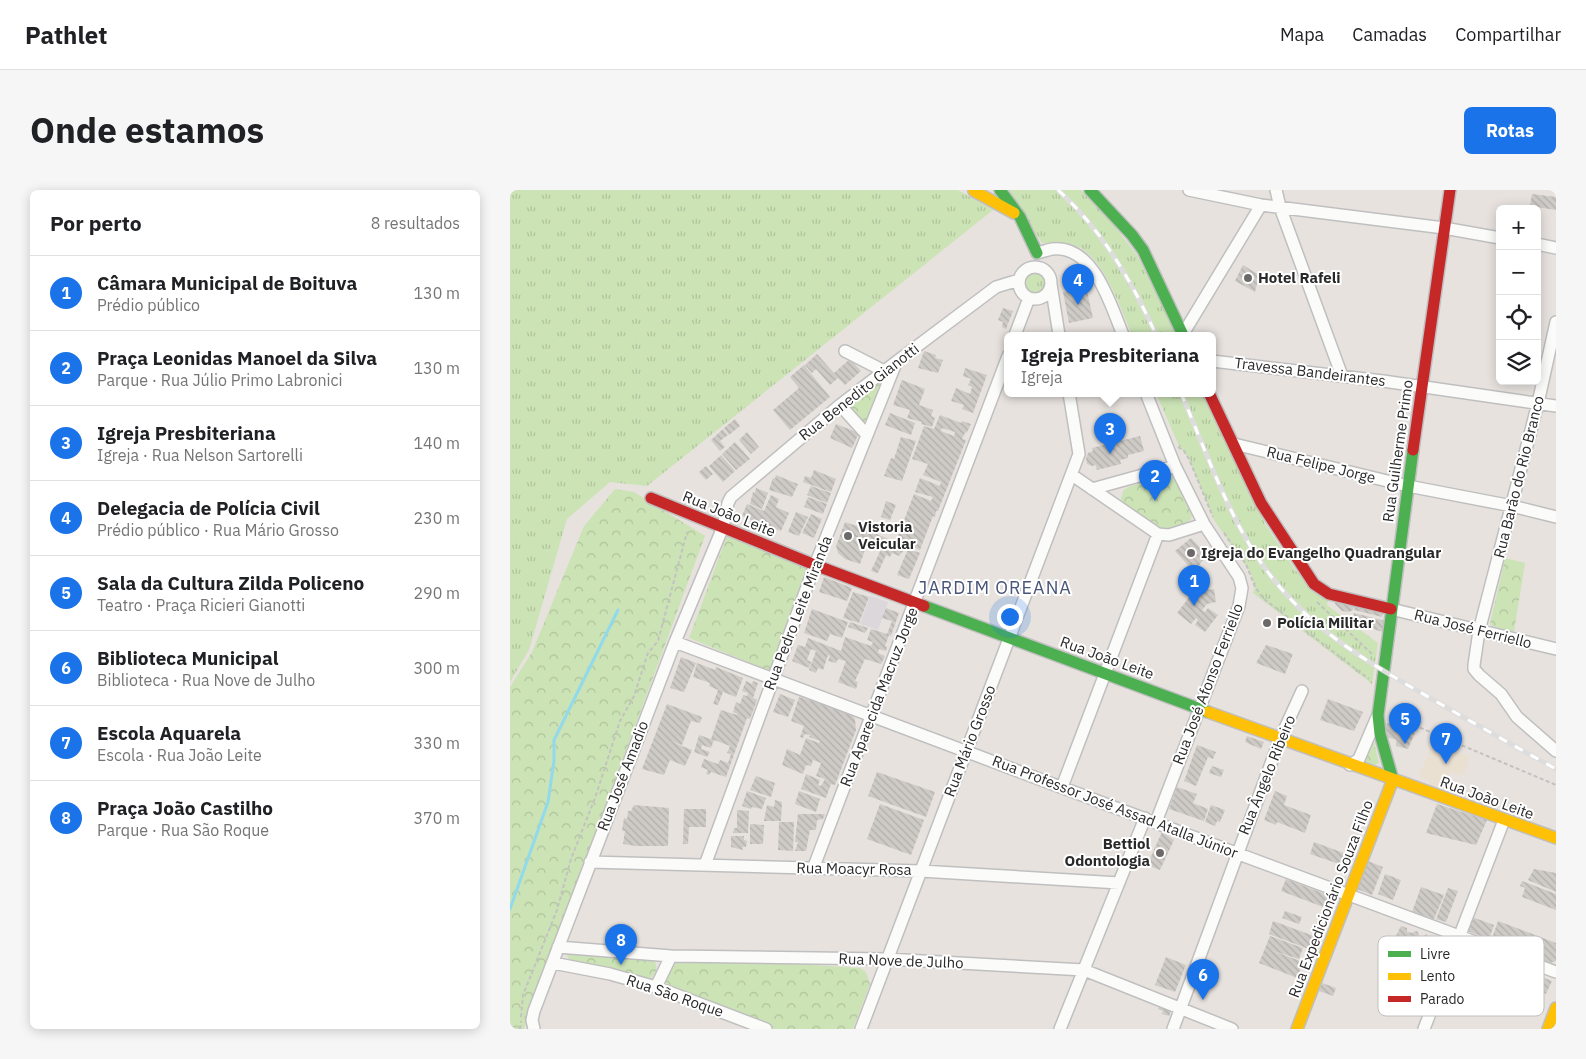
<!DOCTYPE html>
<html lang="pt">
<meta charset="utf-8">
<style>
:root{--surface:#fff;--page:#f6f6f6;--text:#202124;--muted:#757577;--line:#e0e0e0;--accent:#1a73e8}
body{margin:0;font-family:"IBM Plex Sans",sans-serif;background:var(--page);color:var(--text)}
.controls{position:absolute;right:15px;top:15px;display:grid;overflow:hidden;border-radius:8px;box-shadow:0 2px 12px #0003}
.controls button{width:45px;height:45px;display:grid;place-items:center;padding:0;border:0;border-bottom:1px solid var(--line);background:var(--surface);color:var(--text);font:25px sans-serif}
.you{position:absolute;left:499px;top:426px;width:18px;height:18px;margin:-12px;border:4px solid #fff;border-radius:50%;background:#1a73e8;box-shadow:0 0 0 8px #1a73e833}
.badge{display:grid;place-items:center;width:32px;height:32px;border-radius:50%;background:var(--accent);color:#fff;font-size:16px;font-weight:700}
.pin{position:absolute;translate:-50% -41px;filter:drop-shadow(0 1px 2px #0008)}
.pin::after{content:'';position:absolute;top:26px;width:18px;height:15px;background:inherit;clip-path:polygon(0 0,100% 0,50% 100%)}
.popup{position:absolute;left:494px;top:142px;width:212px;height:65px;box-sizing:border-box;display:grid;place-content:center;border-radius:8px;background:var(--surface);filter:drop-shadow(0 1px 4px #0005);font-size:16px;white-space:nowrap;color:var(--muted)}
.popup b{font-size:19px;color:var(--text)}
.popup::after{content:'';position:absolute;left:50%;top:100%;margin-left:-10px;border:10px solid transparent;border-top-color:var(--surface)}
.list{margin:0;padding:0;list-style:none}
h2{display:flex;justify-content:space-between;align-items:center;height:65px;margin:0;padding:0 20px;font-size:21px}
h2 small{font-size:16px;font-weight:400;color:var(--muted)}
.list li{display:grid;grid-template-columns:32px 1fr auto;gap:15px;align-items:center;box-sizing:border-box;height:75px;padding:0 20px;border-top:1px solid var(--line)}
.list b{display:block;font-size:19px;white-space:nowrap}
.list p{margin:0;font-size:16px;white-space:nowrap;color:var(--muted)}
.list em{font-size:16px;font-style:normal;color:var(--muted)}
.icon{flex:none;width:28px;height:28px;fill:none;stroke:currentColor;stroke-width:2;stroke-linecap:round;stroke-linejoin:round}
.map{position:relative;flex:none;width:1046px;height:839px;overflow:hidden;border-radius:8px}
header{display:flex;align-items:center;gap:30px;box-sizing:border-box;height:70px;padding:0 25px;background:var(--surface);border-bottom:1px solid var(--line)}
header strong{font-size:24px}
nav{display:flex;gap:28px;margin-inline-start:auto;font-size:18px}
.intro{display:flex;align-items:center;justify-content:space-between;box-sizing:border-box;height:120px;padding:0 30px}
h1{margin:0;font-size:35px}
.button{padding:12px 22px;border-radius:8px;background:var(--accent);color:#fff;font-size:18px;font-weight:700}
main{display:flex;gap:30px;padding:0 30px}
aside{flex:1;background:var(--surface);border-radius:8px;box-shadow:0 2px 12px #0003}
.map>svg:first-child{display:block}
</style>
<header>
<strong>Pathlet</strong>
<nav><a>Mapa</a><a>Camadas</a><a>Compartilhar</a></nav>
</header>
<div class="intro"><h1>Onde estamos</h1><a class="button">Rotas</a></div>
<main>
<aside>
<h2>Por perto<small>8 resultados</small></h2>
<ul class="list">
<li><span class="badge">1</span><div><b>Câmara Municipal de Boituva</b><p>Prédio público</p></div><em>130 m</em></li>
<li><span class="badge">2</span><div><b>Praça Leonidas Manoel da Silva</b><p>Parque · Rua Júlio Primo Labronici</p></div><em>130 m</em></li>
<li><span class="badge">3</span><div><b>Igreja Presbiteriana</b><p>Igreja · Rua Nelson Sartorelli</p></div><em>140 m</em></li>
<li><span class="badge">4</span><div><b>Delegacia de Polícia Civil</b><p>Prédio público · Rua Mário Grosso</p></div><em>230 m</em></li>
<li><span class="badge">5</span><div><b>Sala da Cultura Zilda Policeno</b><p>Teatro · Praça Ricieri Gianotti</p></div><em>290 m</em></li>
<li><span class="badge">6</span><div><b>Biblioteca Municipal</b><p>Biblioteca · Rua Nove de Julho</p></div><em>300 m</em></li>
<li><span class="badge">7</span><div><b>Escola Aquarela</b><p>Escola · Rua João Leite</p></div><em>330 m</em></li>
<li><span class="badge">8</span><div><b>Praça João Castilho</b><p>Parque · Rua São Roque</p></div><em>370 m</em></li>
</ul>
</aside>
<div class="map">
<svg width="1046" height="839" viewBox="0 0 1046 839">
<defs>
<pattern id="grass-tufts" width="24" height="20" patternUnits="userSpaceOnUse" patternTransform="scale(1.25)"><rect width="24" height="20" fill="#cce3b6"/><path d="M3 7l-1-3M5 7V3M7 7l1-3M15 17l-1-3M17 17v-4M19 17l1-3" fill="none" stroke="#afc39c"/></pattern>
<pattern id="park-crowns" width="20" height="18" patternUnits="userSpaceOnUse" patternTransform="scale(1.25)"><rect width="20" height="18" fill="#cce3b6"/><path d="M2 6a3 3 0 1 1 6 0M12 15a3 3 0 1 1 6 0" fill="none" stroke="#afc39c"/></pattern>
<pattern id="building-back-hatch" width="6" height="6" patternUnits="userSpaceOnUse" patternTransform="scale(1.25)"><rect width="6" height="6" fill="#cecbc7"/><path d="M-1 5l2 2M0 0l6 6M5-1l2 2" fill="none" stroke="#b1aeab"/></pattern>
</defs>
<rect width="100%" height="100%" fill="#e7e2de"/>
<path fill="#dbd7da" d="M360 406 378 412 368 440 350 434Z"/>
<path fill="#eae0d2" d="M923 551 960 567 953 586 940 582 932 603 918 599 920 591 909 587Z"/>
<path fill="url(#grass-tufts)" d="M0 0H448L483 20 137 296 100 292 57 329 19 460 0 492Z
M496 0H571L598 28 627 65 667 145H622C610 118 593 61 560 54 551 53 541 53 532 53Z
M513 92a12 12 0 1 1 24 0a12 12 0 1 1-24 0Z
M646 203H694L755 334 786 381 818 410 817 415 868 453 862 494 743 403 745 397 740 382 704 330 679 269 669 256Z"/>
<path fill="url(#park-crowns)" d="M378 183 356 238 336 216Z
M659 284 664 287 682 325 681 329 674 336 660 340H653L615 314 611 309 613 301 618 297Z
M105 299 124 302 195 346 14 839H0V497L22 462 74 336Z
M217 346 298 379 260 481 179 448Z
M995 368 1015 373 1004 442 982 436 980 434Z
M864 552 869 573 865 575 853 571 860 553Z
M58 761 142 769C149 775 147 782 141 788H133L65 772 59 769 57 765Z
M165 770H220L350 778 356 782 360 794 343 839H265L238 830 153 792Z"/>
<g fill="none" stroke-linecap="round" stroke-linejoin="round">
<path stroke="#90daeb" stroke-width="3" d="M0 719 38 612 44 571V550L108 420"/>
</g>
<path fill="url(#building-back-hatch)" fill-rule="evenodd" d="M1022 4 1046 7V20L1020 16Z
M733 75 749 85 745 102 725 91Z
M576 97 583 128 559 133 553 102Z
M493 118 503 121 496 139 492 137 493 132 488 130Z
M414 161 426 165 425 168 433 170 428 183 408 178Z
M307 164 324 183 340 169 351 181 335 195 328 188 320 195 306 179 302 183 295 175Z
M294 175 320 207 280 240 263 220 289 198 280 187Z
M455 178 477 185 463 223 452 219 454 215 441 211 446 198 460 204 462 197 458 195 461 189 453 186Z
M392 190 415 199 409 215 423 220 421 226 425 228 422 237 411 234 412 232 397 228 400 220 383 215Z
M380 223 405 233 401 245 375 235Z
M430 225 451 233 452 231 461 234 457 242 455 243 452 249 456 250 428 321H426L425 327 423 326 410 360 386 351 404 304 421 311 423 307 405 302 410 288 430 296 431 292 413 285 418 274 402 269 414 236 424 239ZM432 238 445 242 444 246 431 241Z
M225 229 230 236 219 245 214 238Z
M326 234 349 243 342 258 320 248Z
M213 239 218 245 210 251 215 257 210 261 201 250Z
M237 242 249 257 241 264 229 250Z
M630 246 634 261 618 265V268L610 270 611 274 587 280 586 275 582 276 577 274 576 268 578 263 583 261 582 258Z
M391 247 406 251 392 291 374 286 381 268 384 269Z
M225 252 240 269 226 280 212 264Z
M211 265 225 281 213 292 199 276Z
M196 276 203 284 196 290 189 282Z
M304 280 326 289 321 302 293 292 295 286 301 288Z
M266 285 288 294 282 307 259 300 263 288 265 289Z
M301 296 321 303 317 313 297 305Z
M246 298 258 303 252 319 240 314 243 302 245 303Z
M261 305 269 309 266 317 279 323 271 341 258 336 259 333 250 330 248 333 232 326 237 314 254 321Z
M298 307 317 314 313 324 294 317Z
M376 311 386 315 380 330 371 327Z
M286 322 298 327 289 346 278 342Z
M301 324 312 329 304 348 292 343Z
M335 332 350 337 397 357 389 366 382 363 380 367 376 365 368 383 361 381 372 357 358 352 350 374 335 369 328 363 326 356Z
M681 348 697 365 684 382 665 361Z
M398 359 410 363 399 389 387 385Z
M314 387 342 398 337 411 309 402Z
M694 391 695 396 699 400 704 399 706 412 697 414 692 420 695 422 698 418 708 425 695 442 685 435 688 430 686 428 681 434 667 423 683 402 682 393Z
M343 402 359 407 349 433 333 428Z
M826 408 845 412 843 420 839 422 832 421 825 414Z
M846 413 874 420 872 427 844 420Z
M376 418 389 423 381 446 379 445 375 456 377 457 376 461 369 459 368 463 375 466 371 474 355 469 345 491 348 492 346 499 328 492 336 471 328 469 326 473 318 471 320 466 318 465 313 480 308 478 306 483 299 480 306 461 301 459 297 470 301 472 299 478 282 471 288 455 295 457 298 448 331 461 335 447 361 456 363 452 357 450 361 439 377 444 382 431 372 428Z
M302 419 338 432 332 448 320 444 317 451 294 443Z
M844 423 876 431 873 442 863 439 864 435 846 431 843 428Z
M340 432 358 438 355 443 338 437Z
M756 455 783 464 775 484 746 473Z
M171 467 186 473 174 502 160 498Z
M187 473 205 480 206 477 233 488 226 507 213 502 208 515 203 514 208 500 199 496 200 493 183 487Z
M236 491 242 494 243 491 248 493 243 508 247 510 240 529 237 528 216 587 201 582 199 585 196 584 198 580 191 577 194 569 208 574 210 570 218 573 221 564 217 563 220 556 204 550 201 558 192 555 191 559 200 562 197 567 184 562 189 545 201 549 211 520 227 525V524L223 522 226 512 230 514 233 505 237 506 238 503 232 501Z
M270 504 285 510 278 527 263 522Z
M289 507 339 522 345 529 346 540 325 595 321 594 316 608 291 599 296 584 310 590 308 595 311 596 315 589 306 586 311 573 303 570 301 576 296 575 293 584 272 575 277 559 290 565 296 548 309 553 310 551 299 547 300 545 295 544 293 548 290 547 294 536 281 531Z
M818 509 853 522 844 541 810 530Z
M157 514 192 527 190 533 181 531 172 555 160 551 182 560 175 576 160 570 154 585 132 579Z
M877 533 905 543 898 559 886 556V550L872 545Z
M737 546 754 552 751 559 735 552Z
M687 555 706 562 703 569 698 567 686 596 674 591Z
M702 576 714 580 711 587 699 583Z
M367 582 425 602 416 627 358 606Z
M246 586 265 593 261 607 240 600Z
M667 597 687 604 683 613 698 619 694 631 659 619Z
M237 601 256 608 252 619 242 617 241 619 232 616Z
M289 601 310 609 306 622 285 614Z
M765 601 777 606 774 615 801 625 795 643 767 632 766 635 754 630Z
M265 610 272 612 271 631H254L257 615 264 617Z
M370 614 414 630 401 665 357 649Z
M927 614 977 630 966 655 916 643Z
M124 615 159 618 158 656H126L113 654 115 641H112L114 628 117 629 118 621H121Z
M701 615 715 620 710 632 707 631 705 636 695 632Z
M174 619H196V637H179L178 654H173Z
M227 620 239 621 238 643H223L224 638H227Z
M288 624H315L313 629 307 630 306 640H300L296 661H285L288 652H285Z
M269 632H284L283 661 268 660Z
M240 634 254 635 253 654H240Z
M652 642 664 650 650 680 637 675Z
M221 646H234V650L237 651 236 657H232L233 660 221 657Z
M804 652 839 665 835 676 800 664Z
M858 671 873 677 862 705 847 699Z
M1024 679 1046 683V702L1018 690Z
M875 684 891 690 883 710 868 704Z
M776 689 820 706 822 710 820 714 816 712 813 717 771 701Z
M1012 691 1046 704V720L1012 707 1015 698 1010 696Z
M911 697 934 705 924 729 902 722Z
M938 698 948 701 936 732 926 729Z
M775 721 792 727 789 734 772 728Z
M962 727 984 735 979 749 957 741Z
M763 731 804 746 799 759 759 744Z
M988 731 1046 753V771L1040 773 981 751Z
M891 736 897 738V742L902 743 906 741 908 742 909 747H911L917 744V749L924 751 926 749 929 750 932 753 927 766 922 768 912 762H907L905 758 899 759H896V756L883 752Z
M760 746 793 758 789 769 760 760 793 772 787 788 749 773Z
M656 767 676 775 665 802 645 795Z
M1005 777 1042 791 1036 804 1000 791Z
M812 793 826 798 823 806 809 801Z
M650 814 662 818 659 826 652 824 653 821 648 819Z"/>
<g fill="none" stroke-linecap="round" stroke-linejoin="round">
<g stroke="#c0bfc0" stroke-width="14">
<path id="street" d="M679 0 751 15 934 38 990 48
M766 0 770 17 832 186
M1027 54 1046 58
M527 63C532 62 537 60 542 59 584 54 601 116 613 145
M509 93a16 16 0 1 1 32 0a16 16 0 1 1-32 0Z
M541 94 549 145
M1046 132 1028 213 969 441 964 475V479L969 485 991 504 1007 527 1046 561
M673 144 751 15
M505 145 519 108
M335 161 374 181
M702 171 873 191 1046 216
M636 203 665 276 694 334 729 387 732 398 729 416 646 632
M330 215 357 245
M724 254 898 296 1002 316 1046 327
M562 285 648 344 659 345 694 334
M582 299 665 276
M881 419 1046 459
M165 452 726 663 1046 782
M840 575 849 569 867 527
M552 597 648 344
M80 672 411 681 609 693
M195 675 305 375 386 173
M303 679 498 166
M48 757 161 766 377 769 574 780 722 839
M43 773 100 784 146 797 256 839
M146 797 161 766
M24 839 22 830 24 821 165 452 213 337 218 313 221 307 330 215 386 172 486 97 509 90
M351 839 569 264 559 203
M550 839 635 628
M663 839 770 549 792 501
M914 839 994 630"/>
</g>
<g stroke="#c0bfc0" stroke-width="14">
<path id="fast" d="M490 0 510 27 527 63
M580 0 622 45 633 60 673 145
M414 416 698 522
M882 592 883 590 870 544 868 525 903 260"/>
</g>
<g stroke="#c0bfc0" stroke-width="14">
<path id="slow" d="M464 1 504 23
M698 522 1046 648
M787 839 882 592
M1038 839 1046 818"/>
</g>
<g stroke="#c0bfc0" stroke-width="14">
<path id="jam" d="M699 203 751 313 804 394 819 404 881 419
M903 260 940 0
M141 308 305 375 414 416"/>
</g>
<path stroke="#c3c2c2" stroke-width="2" stroke-dasharray="4 2.5" stroke-linecap="butt" d="M668 257 674 261 679 269 703 327
M714 343 736 374 745 397 754 409 859 489
M807 412 862 464
M880 525 1046 595
M11 827 13 805 47 720 61 669 85 608 110 531 124 506 138 463 148 451 177 342
M10 839 11 831"/>
<use href="#street" stroke="#fbfbfa" stroke-width="11"/>
<use href="#fast" stroke="#4caf50" stroke-width="11"/>
<use href="#slow" stroke="#ffc107" stroke-width="11"/>
<use href="#jam" stroke="#c62828" stroke-width="11"/>
<g stroke="#ddddde" stroke-width="5">
<path id="rail" d="M548 0C592 40 622 91 646 145
M671 203C692 252 712 308 739 354 786 433 851 468 927 512 967 535 1006 557 1046 579"/>
</g>
<use href="#rail" stroke="#fff" stroke-width="3" stroke-dasharray="9" stroke-linecap="butt"/>
</g>
<g fill="#6c6a68" stroke="#fff" stroke-width="2">
<circle cx="738" cy="88" r="5"/>
<circle cx="338" cy="346" r="5"/>
<circle cx="681" cy="363" r="5"/>
<circle cx="757" cy="433" r="5"/>
<circle cx="650" cy="663" r="5"/>
</g>
<g text-anchor="middle" stroke-width="4" stroke-linejoin="round" paint-order="stroke">
<g font-size="15" font-weight="bold" fill="#292929" stroke="#fff" text-anchor="start">
<text x="748" y="93">Hotel Rafeli</text>
<text x="348" y="342">Vistoria<tspan x="348" dy="17">Veicular</tspan></text>
<text x="691" y="368">Igreja do Evangelho Quadrangular</text>
<text x="767" y="438">Polícia Militar</text>
<text x="640" y="659" text-anchor="end">Bettiol<tspan x="640" dy="17">Odontologia</tspan></text>
</g>
<g font-size="15" fill="#292929" stroke="#fff">
<text transform="translate(800 182) rotate(7)" y="5">Travessa Bandeirantes</text>
<text transform="translate(349 202) rotate(-38)" y="5">Rua Benedito Gianotti</text>
<text transform="translate(888 261) rotate(-82)" y="5">Rua Guilherme Primo</text>
<text transform="translate(811 275) rotate(14)" y="5">Rua Felipe Jorge</text>
<text transform="translate(1009 287) rotate(-76)" y="5">Rua Barão do Rio Branco</text>
<text transform="translate(219 324) rotate(22)" y="5">Rua João Leite</text>
<text transform="translate(288 423) rotate(-69)" y="5">Rua Pedro Leite Miranda</text>
<text transform="translate(963 439) rotate(14)" y="5">Rua José Ferriello</text>
<text transform="translate(597 468) rotate(20)" y="5">Rua João Leite</text>
<text transform="translate(698 494) rotate(-69)" y="5">Rua José Afonso Ferriello</text>
<text transform="translate(369 507) rotate(-69)" y="5">Rua Aparecida Macruz Jorge</text>
<text transform="translate(460 551) rotate(-69)" y="5">Rua Mário Grosso</text>
<text transform="translate(757 585) rotate(-68)" y="5">Rua Ângelo Ribeiro</text>
<text transform="translate(113 586) rotate(-69)" y="5">Rua José Amadio</text>
<text transform="translate(977 608) rotate(20)" y="5">Rua João Leite</text>
<text transform="translate(605 617) rotate(21)" y="5">Rua Professor José Assad Atalla Júnior</text>
<text transform="translate(344 679) rotate(1)" y="5">Rua Moacyr Rosa</text>
<text transform="translate(821 709) rotate(-69)" y="5">Rua Expedicionário Souza Filho</text>
<text transform="translate(391 771) rotate(2)" y="5">Rua Nove de Julho</text>
<text transform="translate(165 806) rotate(19)" y="5">Rua São Roque</text>
</g>
<g font-size="18" letter-spacing="1" fill="#495579" stroke="#fff">
<text x="485" y="404">JARDIM OREANA</text>
</g>
</g>
<rect x="868" y="746" width="166" height="80" rx="8" fill="#fff" stroke="#bfbfbf" stroke-width="1"/>
<rect x="878" y="761" width="23" height="6" fill="#4caf50"/>
<rect x="878" y="783" width="23" height="7" fill="#ffc107"/>
<rect x="878" y="806" width="23" height="6" fill="#c62828"/>
<g font-size="14" fill="#292929">
<text x="910" y="769">Livre</text>
<text x="910" y="791">Lento</text>
<text x="910" y="814">Parado</text>
</g>
</svg>
<div class="controls">
<button>+</button>
<button>−</button>
<button><svg class="icon" aria-label="locate" viewBox="0 0 24 24"><circle cx="12" cy="12" r="6"/><path d="M12 2v4M12 18v4M2 12h4M18 12h4"/></svg></button>
<button><svg class="icon" aria-label="layers" viewBox="0 0 24 24"><path d="M12 4l9 5-9 5-9-5zM3 14l9 5 9-5"/></svg></button>
</div>
<div class="you"></div>
<div class="pin badge" style="left:684px;top:416px">1</div>
<div class="pin badge" style="left:645px;top:311px">2</div>
<div class="pin badge" style="left:600px;top:264px">3</div>
<div class="popup"><b>Igreja Presbiteriana</b>Igreja</div>
<div class="pin badge" style="left:568px;top:115px">4</div>
<div class="pin badge" style="left:895px;top:554px">5</div>
<div class="pin badge" style="left:693px;top:810px">6</div>
<div class="pin badge" style="left:936px;top:574px">7</div>
<div class="pin badge" style="left:111px;top:775px">8</div>
</div>
</main>
